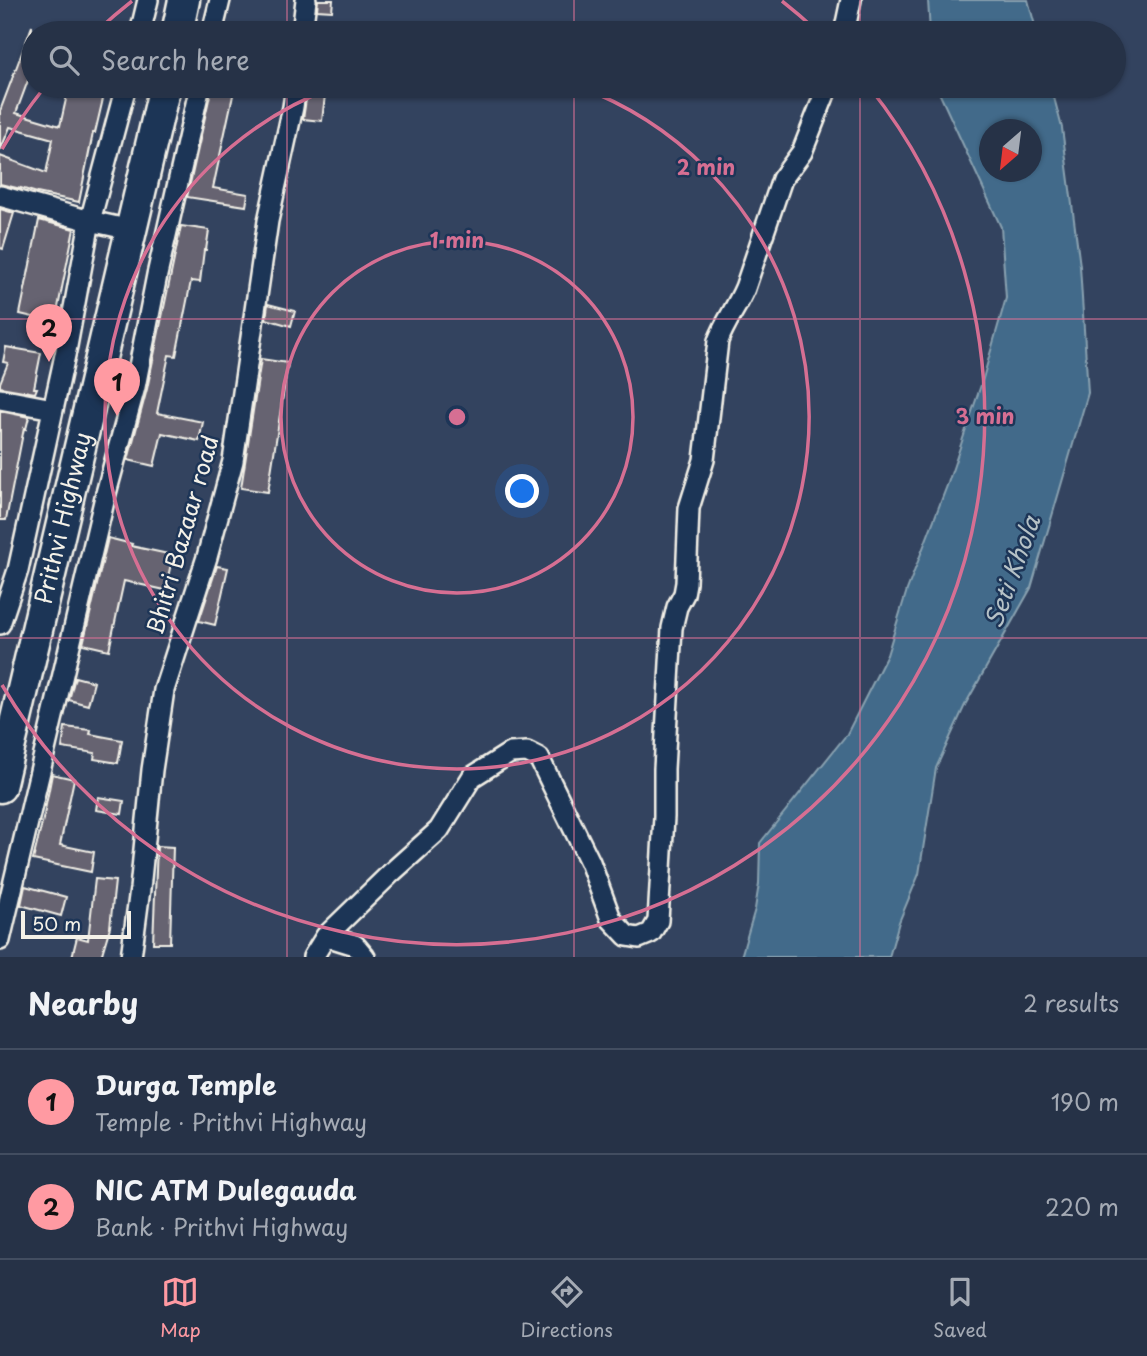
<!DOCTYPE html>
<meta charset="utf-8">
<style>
:root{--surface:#263247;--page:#2e3a4e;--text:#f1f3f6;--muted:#a4aab4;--line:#424d60;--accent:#ff9aa2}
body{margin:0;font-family:"Playpen Sans",sans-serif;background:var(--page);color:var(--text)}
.compass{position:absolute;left:979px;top:119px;width:63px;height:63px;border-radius:50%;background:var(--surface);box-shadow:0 2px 5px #0004;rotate:208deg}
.scale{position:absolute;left:21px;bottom:18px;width:110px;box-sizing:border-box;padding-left:7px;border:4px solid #f4f1e8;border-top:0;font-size:19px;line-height:24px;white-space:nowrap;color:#f4f1e8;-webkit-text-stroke:5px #1d3557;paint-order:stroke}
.you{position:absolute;left:523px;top:492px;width:24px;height:24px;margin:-18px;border:5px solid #fff;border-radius:50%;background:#1a73e8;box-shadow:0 0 0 10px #1a73e833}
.badge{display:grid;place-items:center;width:46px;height:46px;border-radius:50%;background:var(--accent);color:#111;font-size:23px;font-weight:700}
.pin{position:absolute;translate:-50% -58px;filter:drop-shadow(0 2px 4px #0008)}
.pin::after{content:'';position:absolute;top:37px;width:24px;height:21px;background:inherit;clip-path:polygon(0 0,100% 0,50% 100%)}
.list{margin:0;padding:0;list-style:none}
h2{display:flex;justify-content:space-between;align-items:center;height:91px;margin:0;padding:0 28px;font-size:30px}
h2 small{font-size:23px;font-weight:400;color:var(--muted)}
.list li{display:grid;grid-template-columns:46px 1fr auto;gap:21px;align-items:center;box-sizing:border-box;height:105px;padding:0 28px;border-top:2px solid var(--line)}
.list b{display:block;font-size:26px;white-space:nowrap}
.list p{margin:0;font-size:23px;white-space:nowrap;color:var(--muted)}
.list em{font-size:23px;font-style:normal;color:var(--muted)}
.icon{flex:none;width:38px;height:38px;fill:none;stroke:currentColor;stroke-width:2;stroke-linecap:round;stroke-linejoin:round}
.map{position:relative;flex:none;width:1147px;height:957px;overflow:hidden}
.search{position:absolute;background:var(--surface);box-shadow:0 2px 5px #0004;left:21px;right:21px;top:21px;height:77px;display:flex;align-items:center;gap:18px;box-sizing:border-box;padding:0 24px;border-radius:38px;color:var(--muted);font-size:26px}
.sheet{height:301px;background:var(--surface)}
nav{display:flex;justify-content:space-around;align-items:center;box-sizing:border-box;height:98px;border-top:2px solid var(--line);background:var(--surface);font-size:19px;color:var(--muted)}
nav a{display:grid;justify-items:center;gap:4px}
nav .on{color:var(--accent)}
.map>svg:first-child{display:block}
</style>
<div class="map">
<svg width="1147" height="957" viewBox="0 0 1147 957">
<rect width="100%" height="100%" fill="#33435f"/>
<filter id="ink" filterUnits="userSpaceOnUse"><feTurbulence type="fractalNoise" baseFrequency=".0143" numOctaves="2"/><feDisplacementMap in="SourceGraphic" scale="14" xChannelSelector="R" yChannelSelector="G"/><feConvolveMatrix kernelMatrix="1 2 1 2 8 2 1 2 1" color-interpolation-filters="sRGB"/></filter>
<g filter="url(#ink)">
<path fill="#426b8a" stroke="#89a1b0" stroke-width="2" fill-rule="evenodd" d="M928 0H1028L1037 33H930Z
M936 86H1051L1062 128 1080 266 1088 393 1031 588 965 705 936 768 919 874 899 922 889 957H741L755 909 759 884 760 843 847 734 887 655 907 590 948 483 982 382 1006 298 1001 227ZM990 130H1032V172H990Z"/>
<path fill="#666371" stroke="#f4f1e8" stroke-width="2" d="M318 0H333L332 11 317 10Z
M32 26 33 67 16 113 60 126 69 86H106L95 133H93L79 202 37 193 21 188V189L0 184V156L46 173 53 139 10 127 0 151V111Z
M212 86H235L213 188 248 194 246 206 187 197Z
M308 86H326L322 121 303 119Z
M0 209 14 213 3 249 0 248Z
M39 220 74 229 55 322 20 314Z
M181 226 209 230 206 250H204L200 282 191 281 176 356 169 355 157 413 203 422 199 441 162 433 154 466 128 460 147 389Z
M268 304 295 311 291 326 266 319Z
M6 347 41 353 34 388H37L35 393 0 387V383L8 363 3 362Z
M261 359 288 363 268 492 241 488Z
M0 411 29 417 26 429 24 428 6 520H0Z
M108 538 132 544 131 546 173 555 165 590 124 581 109 650 83 644Z
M217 566 228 568 215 625 199 621Z
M75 677 94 682 88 705 69 700Z
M65 727 91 730 90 734 122 740 118 763 94 759 95 753 62 748Z
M52 774 74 779 60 845 94 852 91 872 33 860 44 815Z
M98 797 124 801 122 814 96 810Z
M157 846 173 847 170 943H153Z
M95 879 115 881 110 927 101 957H72L77 937 88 940Z
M25 886 66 897 61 916 21 905Z"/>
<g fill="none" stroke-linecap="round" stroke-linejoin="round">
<g stroke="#f4f1e8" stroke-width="24">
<path id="minor" d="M140 33 148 0
M212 33 220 0
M302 33 306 0
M844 33 851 0
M0 196 90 221 131 230
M0 399 53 409
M0 624 18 570 67 346 90 221 126 86
M0 940 105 497 135 387 157 275 200 86
M131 957 140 889 152 770 164 690 207 557 233 461 268 221 293 107 296 86
M313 957 326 936
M365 957 355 945 326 936 391 873 439 830 472 777 510 753 527 752 539 758 590 862 611 919 627 936 639 938 651 933 658 921 664 817V769L672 628 677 607 684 594 686 583 689 508 704 460 718 341C725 322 737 307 745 288L782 179 802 152 828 86"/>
</g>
<g stroke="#f4f1e8" stroke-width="35">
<g id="highway">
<path d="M177 33 184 0"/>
<path id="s1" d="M0 787 165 86"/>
</g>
</g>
<use href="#minor" stroke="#1d3557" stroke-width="19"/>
<use href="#highway" stroke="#1d3557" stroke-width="30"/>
</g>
</g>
<path fill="none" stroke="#d66f93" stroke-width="2" stroke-opacity="0.55" d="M287 0V33M574 0V33M860 0V33M287 86V957M574 86V957M860 86V957M0 319H1147M0 638H1147"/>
<g fill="none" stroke="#d66f93" stroke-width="3.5">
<circle cx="457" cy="417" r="176"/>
<path d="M577 86A352 352 0 1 1 337 86"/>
<path d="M2 149A528 528 0 0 1 44 88M97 31A528 528 0 0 1 132 1M782 1A528 528 0 0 1 817 31M870 88A528 528 0 1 1 2 685"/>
</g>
<g text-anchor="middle" stroke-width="5" stroke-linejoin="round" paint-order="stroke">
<g font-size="23" fill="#f4f1e8" stroke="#1d3557">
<text dy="8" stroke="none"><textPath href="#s1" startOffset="276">Prithvi Highway</textPath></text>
<text transform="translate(183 535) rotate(-74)" y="8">Bhitri Bazaar road</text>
</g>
<g font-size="24" font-style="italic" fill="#b6c2c7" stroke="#1d3557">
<text transform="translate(1013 572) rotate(-70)" y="8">Seti Khola</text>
</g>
</g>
<circle cx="457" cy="417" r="10" fill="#d66f93" stroke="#1d3557" stroke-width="3.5"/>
<g font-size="21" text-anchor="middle" font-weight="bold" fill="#d66f93" stroke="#1d3557" stroke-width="5" stroke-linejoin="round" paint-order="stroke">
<text x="706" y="175">2 min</text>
<text x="457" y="248">1 min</text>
<text x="985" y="424">3 min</text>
</g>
</svg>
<svg class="compass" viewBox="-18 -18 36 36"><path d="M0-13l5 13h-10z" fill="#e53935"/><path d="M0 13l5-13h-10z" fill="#a4aab4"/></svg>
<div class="scale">50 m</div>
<div class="you"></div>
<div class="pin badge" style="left:117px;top:416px">1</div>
<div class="pin badge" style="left:49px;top:362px">2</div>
<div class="search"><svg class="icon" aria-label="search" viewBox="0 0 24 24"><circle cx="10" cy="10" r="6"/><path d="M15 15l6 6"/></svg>Search here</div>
</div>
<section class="sheet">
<h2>Nearby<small>2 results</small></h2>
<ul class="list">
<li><span class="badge">1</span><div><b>Durga Temple</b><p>Temple · Prithvi Highway</p></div><em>190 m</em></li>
<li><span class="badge">2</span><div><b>NIC ATM Dulegauda</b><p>Bank · Prithvi Highway</p></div><em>220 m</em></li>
</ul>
</section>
<nav>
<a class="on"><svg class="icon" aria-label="map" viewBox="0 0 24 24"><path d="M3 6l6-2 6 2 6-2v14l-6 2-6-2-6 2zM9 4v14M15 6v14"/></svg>Map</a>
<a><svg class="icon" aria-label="directions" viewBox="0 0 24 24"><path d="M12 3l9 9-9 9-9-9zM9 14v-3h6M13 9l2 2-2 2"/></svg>Directions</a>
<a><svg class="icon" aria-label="saved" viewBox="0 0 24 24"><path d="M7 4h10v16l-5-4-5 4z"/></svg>Saved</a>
</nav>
